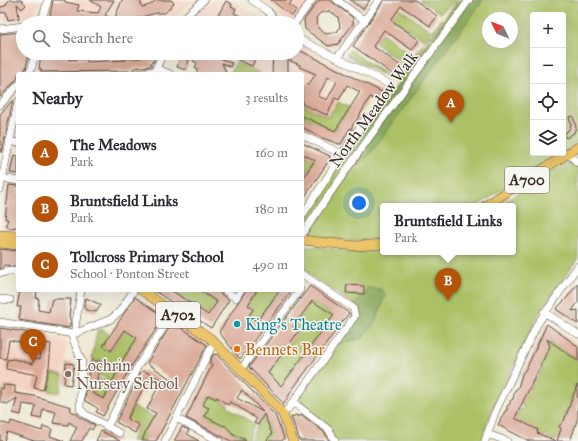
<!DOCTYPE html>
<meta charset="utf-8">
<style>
:root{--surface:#fff;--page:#f2f2f3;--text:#2b2b33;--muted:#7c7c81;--line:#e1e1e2;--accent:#b45309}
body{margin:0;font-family:"IM FELL Great Primer",serif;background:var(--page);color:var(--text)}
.controls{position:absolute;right:12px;top:12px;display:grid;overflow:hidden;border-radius:4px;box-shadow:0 4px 16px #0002}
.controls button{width:36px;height:36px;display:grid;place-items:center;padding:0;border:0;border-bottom:1px solid var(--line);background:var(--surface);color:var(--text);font:20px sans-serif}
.compass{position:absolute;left:482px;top:12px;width:36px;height:36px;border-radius:50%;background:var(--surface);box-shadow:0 4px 16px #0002;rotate:313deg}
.you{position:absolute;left:359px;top:203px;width:14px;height:14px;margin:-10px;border:3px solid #fff;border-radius:50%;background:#1a73e8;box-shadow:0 0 0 6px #1a73e833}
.badge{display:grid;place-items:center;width:26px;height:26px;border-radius:50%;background:var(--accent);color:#fff;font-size:13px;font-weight:700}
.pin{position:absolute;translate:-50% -33px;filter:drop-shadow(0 1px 2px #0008)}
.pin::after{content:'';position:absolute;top:21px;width:14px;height:12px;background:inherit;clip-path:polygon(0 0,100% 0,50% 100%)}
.popup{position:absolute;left:380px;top:203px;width:136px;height:52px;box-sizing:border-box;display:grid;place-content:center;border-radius:4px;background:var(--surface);filter:drop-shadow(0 1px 3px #0005);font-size:13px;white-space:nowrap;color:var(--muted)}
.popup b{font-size:15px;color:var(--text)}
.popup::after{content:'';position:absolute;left:50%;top:100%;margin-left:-8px;border:8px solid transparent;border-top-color:var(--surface)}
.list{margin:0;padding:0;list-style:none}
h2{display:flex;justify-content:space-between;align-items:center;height:52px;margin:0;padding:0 16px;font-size:17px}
h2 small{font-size:13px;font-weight:400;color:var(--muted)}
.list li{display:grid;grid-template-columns:26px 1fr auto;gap:12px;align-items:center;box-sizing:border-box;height:56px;padding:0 16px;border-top:1px solid var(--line)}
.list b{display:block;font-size:15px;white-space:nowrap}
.list p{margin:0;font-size:13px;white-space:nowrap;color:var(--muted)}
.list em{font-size:13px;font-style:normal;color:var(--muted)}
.icon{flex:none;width:22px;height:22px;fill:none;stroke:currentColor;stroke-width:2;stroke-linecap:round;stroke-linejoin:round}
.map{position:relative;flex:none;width:578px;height:441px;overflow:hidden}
.search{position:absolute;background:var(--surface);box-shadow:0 4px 16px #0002;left:16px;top:16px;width:288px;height:44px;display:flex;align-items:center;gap:10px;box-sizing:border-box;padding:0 14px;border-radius:22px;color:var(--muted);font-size:15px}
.panel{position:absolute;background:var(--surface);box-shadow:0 4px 16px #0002;left:16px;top:72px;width:288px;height:220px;border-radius:4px}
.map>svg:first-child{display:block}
</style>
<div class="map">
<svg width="578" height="441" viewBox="0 0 578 441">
<rect width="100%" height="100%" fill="#f6f6f2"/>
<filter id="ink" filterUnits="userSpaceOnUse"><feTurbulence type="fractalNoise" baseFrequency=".025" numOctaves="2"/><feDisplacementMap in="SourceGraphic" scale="8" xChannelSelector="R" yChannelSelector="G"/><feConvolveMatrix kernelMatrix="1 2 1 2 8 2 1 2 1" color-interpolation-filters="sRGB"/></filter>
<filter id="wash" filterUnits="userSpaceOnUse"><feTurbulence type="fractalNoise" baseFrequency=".012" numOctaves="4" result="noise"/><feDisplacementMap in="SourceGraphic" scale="16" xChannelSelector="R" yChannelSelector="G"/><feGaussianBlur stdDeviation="0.9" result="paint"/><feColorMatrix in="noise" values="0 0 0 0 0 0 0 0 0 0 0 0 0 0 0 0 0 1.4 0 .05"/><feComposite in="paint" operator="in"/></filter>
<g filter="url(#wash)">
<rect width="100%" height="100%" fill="#eee8d1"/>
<path fill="#f5d3c2" d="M0 0H41L32 17 0 22Z
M53 0H194L174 17 165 14 133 23H120L117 12 113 23 49 20Z
M213 0H230L256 14 267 23H187Z
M264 0H310L293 23H286L283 21 278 10Z
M297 44 338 66 324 94 338 102 328 117 302 105V74H262L217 53H297Z
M39 53H159L153 70 97 74H39L36 70Z
M10 182 18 183V232L1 230 6 183Z
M31 333 60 339 68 344 60 393H55L54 395 0 387V358H6L8 346 29 348Z"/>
<path fill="#acc166" stroke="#747642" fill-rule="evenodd" d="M420 0H457L440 13Z
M458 0H578V141L563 151V15H533V153H559L477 206H383V239L350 241 302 236V223L361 131 399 83 346 55 350 50 389 77 395 80 405 68 407 69ZM488 18H512V42H488Z
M399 8 431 31 443 18 425 41 392 18Z
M382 33 413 56 424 43 407 67 375 43Z
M236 62 262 74H230Z
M338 102 350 108 334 132 332 130 302 116V105L328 117Z
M302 154 313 159 316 158 302 180Z
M564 164 573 166 578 170V258L539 313 489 418 481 441H337L301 403 300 397 355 322 354 305 302 270V245L349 251 513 252V206H497Z
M171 290H199L217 302 207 315Z
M257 290H280L254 324 249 316 253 309 248 305Z
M311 301 336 316 332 317 284 382 282 389 267 377V369L270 371 299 331 293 327Z
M101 329 109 334 103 346 111 351 126 329 138 337 123 359 131 365 92 359 97 331Z
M550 342 578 361V385H575L574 388H577L572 399H569L571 401 566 414H563L566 416 562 425 561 423 559 426 561 428 558 441 548 437 547 434 544 436 537 433 538 430 528 428 529 425 514 420 519 410 522 409 524 406 522 405 529 388H532L530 387 534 379H537L539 374 538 372H540L542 369 540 367 550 346 548 344Z
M100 361 105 362 107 367 109 363 121 365 103 399 92 393 96 386 97 378 107 381 108 378 98 375Z
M52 373 63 375 60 393 49 391Z
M208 395 215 399 217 397 228 405V407L254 424 247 441 242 438V435L241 437 214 423 213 420 200 416 209 408 201 405 204 403Z
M134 407 154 417 149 424V428L146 427 144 429 150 432 148 437 143 435 142 438 145 441H131L139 425 125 424Z
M264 417 273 436 271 439 269 437 266 441H250L261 418Z"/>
<path fill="#89a75b" stroke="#62683c" d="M461 0H483L370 154 359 164 346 156 361 131 385 103Z
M367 288 381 289 385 295C381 306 376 329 364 333V338C354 339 347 343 337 344L356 310 354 304 366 294Z"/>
<g id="blocks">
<path fill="#dcad9b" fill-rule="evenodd" d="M9 0H21L26 5 22 9 17 4 19 18 8 20 6 12 0 13V7L5 6Z
M53 0H65V2L79 5 77 11 98 13 101 7 90 0H114L105 15 114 20 122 0H140L142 7 150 5 156 0H171L174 3 165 13H156L120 23H100L49 20Z
M271 0H292L289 5 296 10 292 16Z
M319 0H330L353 18V24L338 44 328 46 305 29 304 20ZM330 11 338 17 340 27 337 32 326 34 318 28 316 18 320 13Z
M350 0H370L363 9Z
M384 0H415L437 16 430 26 401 6 391 20 419 40 412 50 384 30 373 46 401 66 394 75 353 46Z
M226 1 232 4 231 7 236 9 234 13 240 16 237 23H212L215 16 217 17Z
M23 32V53H29L26 68 22 74H18V78L0 97V34Z
M297 49 386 94 380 102 370 97 357 120 352 126V130L350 128 341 144H339L322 138 302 127V116L335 131 360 92 347 85 339 100 335 98 327 115 302 104V88L306 84 308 85 316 74 299 67 300 65 288 60V74H274L272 72 273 53H297ZM328 77 337 81 327 100 318 96Z
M41 53H64V58H69V60L87 59V62L126 60V58H141V53H153L154 62H151V66L134 68 133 71 41 72V69H39Z
M207 53H211L213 56 232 63 230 67 222 63 226 72 225 74H197V69L195 68 197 63 193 61 195 57 197 58 198 56 204 59Z
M237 53H258L252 66 234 58Z
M181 57 189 61 185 70 177 67Z
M13 100 2 152H0V114Z
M573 116 576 127 574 133 566 138 563 134 568 131 571 125 569 117Z
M302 143 330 156V159L302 201V180L315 160 302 154Z
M14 155 18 156V174L10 173Z
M9 185 18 186V227L10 228 6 225 8 219H5Z
M0 249 18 251V266L4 265 3 267 0 269Z
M578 283V302L572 311 578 310V324L556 309 566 299Z
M347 285 364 286V294L346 293Z
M310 286 349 313 292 390 284 404 249 367ZM312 301 334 315 281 386 268 373 299 331 293 327Z
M20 290H37L36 298 39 299 38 310 49 312 52 299H71L69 317 71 321 69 328 19 320 21 307H17Z
M153 290H171L208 315 217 302 199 290H215L229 300 211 328Z
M246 290H257L248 305 253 309 249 316 257 321 280 290H292L240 359 219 332Z
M135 297 164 317 130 368 103 416 96 412 98 409 96 407 85 401 86 386 90 365 92 360 109 363 108 367 99 365 96 386 92 393 104 399 123 359 137 338 125 330 111 351 103 346Z
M86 298 101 305 96 312 86 310 84 307Z
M173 322 207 345 156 441H142L146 430 156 413 147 409 158 387 147 381 127 419 139 425 135 433 116 422 141 372 144 371 169 384 172 380 147 363Z
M547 324 576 345 578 348V361L547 339 550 346 515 418 538 430 537 433 556 441H529L498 425 505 411 507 410V406L510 404V401L513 399 515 390 518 388 522 374 527 367Z
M0 328 31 333 30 342 24 340V343L9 340 6 359 0 358Z
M34 341 51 344 49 367 43 390 34 388 37 375 6 369 7 360 14 359 33 364 34 358 40 359 41 350 38 349 39 347 34 346Z
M216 354 275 415 284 438 282 441H266L272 434 264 414 258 425 254 423 257 419 237 406 230 402 228 405 217 397 216 399 208 395 203 405 209 408 204 416 224 426 225 425 232 433 247 441H231L186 418 212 365 209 363 213 355ZM242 390 263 412 237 398Z
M66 363 74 364 71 385 64 384Z
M4 385 15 386V393L34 396 71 407 70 411 78 414 79 417 95 425 92 430 89 428 82 441H70L77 427 69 422 68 425 53 423 56 412 43 409 41 419 33 417 36 406 23 404 21 415 13 413 17 398 7 404 0 402V388L3 389Z
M577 385 578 417 573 433 570 441H557L561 429 559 426 564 421Z
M297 415 298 417 302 415 325 433 329 441H300L291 417Z
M11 421 42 431 43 426 52 429 50 436 64 441H34L7 432 4 441H0V422L10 425Z
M182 427 189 430 187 434 199 441H174Z
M101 431 111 436 120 441H96Z"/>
</g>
</g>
<g filter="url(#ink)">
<use href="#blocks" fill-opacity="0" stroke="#564639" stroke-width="1"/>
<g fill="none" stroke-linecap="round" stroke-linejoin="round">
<g stroke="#564639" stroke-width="8">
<path id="minor" d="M252 0 268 11 277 23
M337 0 365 21
M41 23 48 0
M153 23 162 21 169 23
M178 23 204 0
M295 23 312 0
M0 29 23 26
M297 38 389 84
M337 58 379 0
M154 73 163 53
M28 74 32 67 35 53
M137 74 160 70 170 74
M0 105 18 85
M302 135 342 154
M9 141 18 143
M568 154 578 163
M2 178 18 181
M0 189 18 102
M302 216 366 118
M302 235C355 154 413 78 469 0
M2 273 9 271 18 272
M224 290 236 298 241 290
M0 299 10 300
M544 312 578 334
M0 322 74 334 111 319 120 311 134 290
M71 334 82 362 80 409 85 414 119 433
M74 334 81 290
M241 369 300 290
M293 402 329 430 335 441
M282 414 288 409 355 316 353 308 302 274
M176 418 219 441
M107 427 138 366 174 312
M487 434 507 441
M165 441 214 342
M485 441 495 412 538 323 578 266"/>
</g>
<g stroke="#564639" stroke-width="10">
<path id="major" d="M485 206 578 147
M0 235 18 236
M302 240 356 246 383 244
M0 243 18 245
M141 290 210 338 278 408 283 415 293 441"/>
</g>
<use href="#minor" stroke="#fff" stroke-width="7"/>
<use href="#major" stroke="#edc569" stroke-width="9"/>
</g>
</g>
<circle fill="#0f9aa8" stroke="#f6f6f2" stroke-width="1.5" cx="237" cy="324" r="4"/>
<circle fill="#e8710a" stroke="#f6f6f2" stroke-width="1.5" cx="237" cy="349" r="4"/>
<circle fill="#8d6e63" stroke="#f6f6f2" stroke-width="1.5" cx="68" cy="374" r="4"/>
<g text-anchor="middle" stroke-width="3" stroke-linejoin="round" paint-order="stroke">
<g fill="#f6f6f2" stroke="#73675e" stroke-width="1">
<rect x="505" y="167" width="44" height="26" rx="3"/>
<rect x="156" y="302" width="44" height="26" rx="3"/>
</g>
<g font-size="15" font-weight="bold" fill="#3b2a1e">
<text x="527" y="185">A700</text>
<text x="178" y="320">A702</text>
</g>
<g font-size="16" fill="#3b2a1e" stroke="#f6f6f2">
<text transform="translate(373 109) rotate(-54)" y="6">North Meadow Walk</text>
</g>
<g font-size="16" fill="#0d838f" stroke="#f6f6f2" text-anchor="start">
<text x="245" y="330">King's Theatre</text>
</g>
<g font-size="16" fill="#c56008" stroke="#f6f6f2" text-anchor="start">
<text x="245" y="355">Bennets Bar</text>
</g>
<g font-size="16" fill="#785e54" stroke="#f6f6f2" text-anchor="start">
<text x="76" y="371">Lochrin<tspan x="76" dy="18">Nursery School</tspan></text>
</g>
</g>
</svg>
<div class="controls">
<button>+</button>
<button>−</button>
<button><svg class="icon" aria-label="locate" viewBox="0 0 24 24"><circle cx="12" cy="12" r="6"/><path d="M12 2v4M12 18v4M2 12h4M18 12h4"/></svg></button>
<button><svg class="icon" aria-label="layers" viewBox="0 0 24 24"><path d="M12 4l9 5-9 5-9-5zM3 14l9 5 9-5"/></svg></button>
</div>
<svg class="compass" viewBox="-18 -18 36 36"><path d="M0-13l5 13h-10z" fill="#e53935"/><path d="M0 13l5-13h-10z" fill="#7c7c81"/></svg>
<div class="you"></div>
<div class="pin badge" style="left:451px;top:123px">A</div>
<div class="pin badge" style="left:448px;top:301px">B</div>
<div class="popup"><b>Bruntsfield Links</b>Park</div>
<div class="pin badge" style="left:33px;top:362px">C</div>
<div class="search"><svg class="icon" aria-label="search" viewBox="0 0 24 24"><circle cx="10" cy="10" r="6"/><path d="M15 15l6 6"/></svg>Search here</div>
<section class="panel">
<h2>Nearby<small>3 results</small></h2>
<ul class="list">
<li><span class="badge">A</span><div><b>The Meadows</b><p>Park</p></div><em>160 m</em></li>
<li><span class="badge">B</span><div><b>Bruntsfield Links</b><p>Park</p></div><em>180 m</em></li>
<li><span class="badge">C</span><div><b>Tollcross Primary School</b><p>School · Ponton Street</p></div><em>490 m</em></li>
</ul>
</section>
</div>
